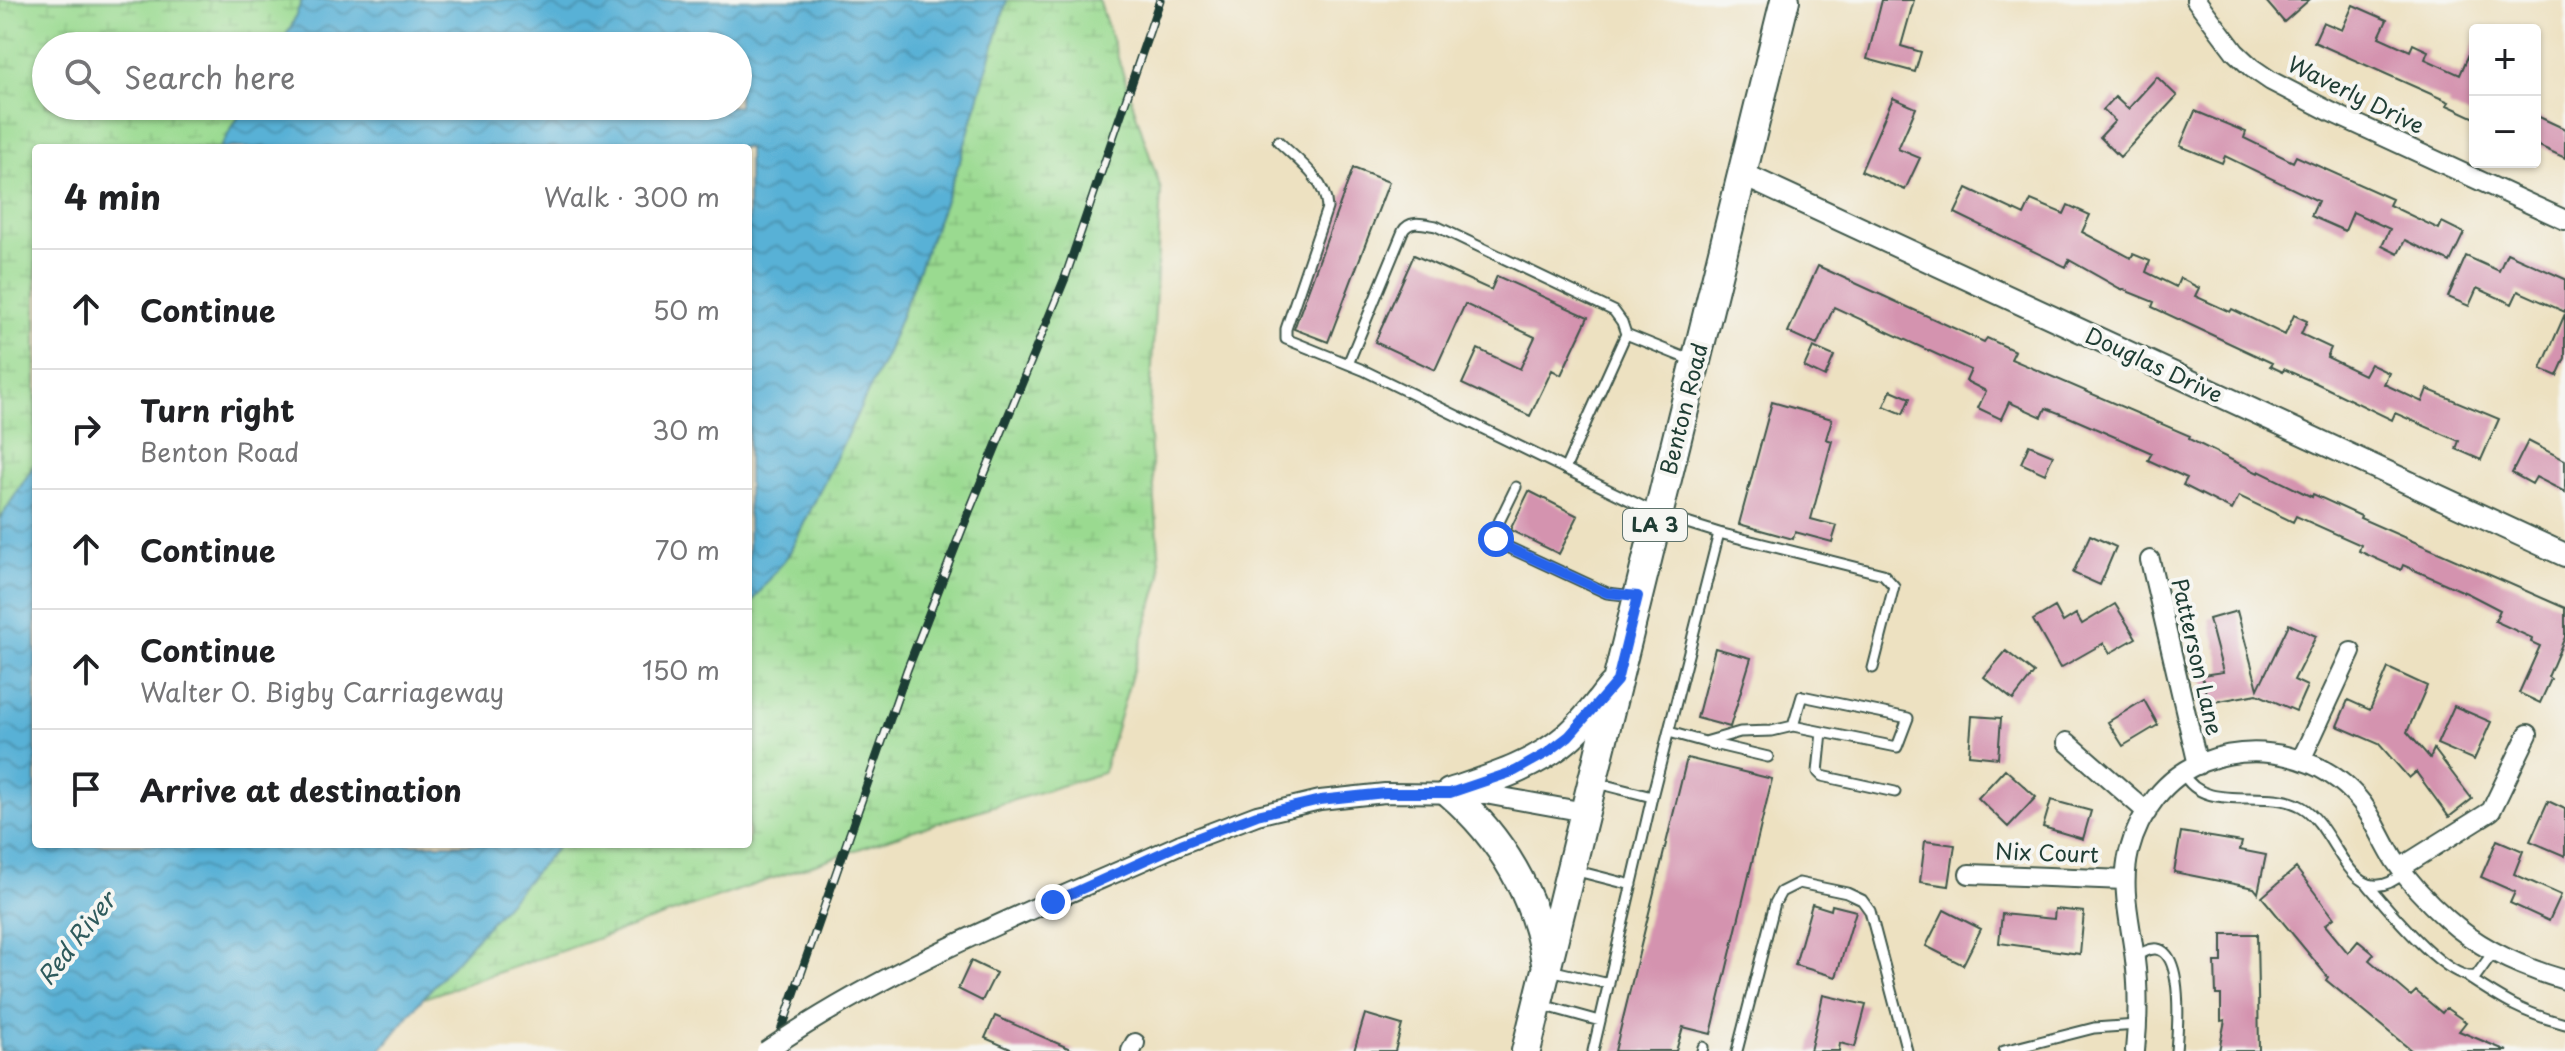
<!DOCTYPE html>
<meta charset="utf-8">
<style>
:root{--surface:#fff;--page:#f2f2f2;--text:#202124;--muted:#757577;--line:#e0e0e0}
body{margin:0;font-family:"Playpen Sans",sans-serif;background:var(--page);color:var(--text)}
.controls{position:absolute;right:24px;top:24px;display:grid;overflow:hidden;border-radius:8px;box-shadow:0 2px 6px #0004}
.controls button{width:72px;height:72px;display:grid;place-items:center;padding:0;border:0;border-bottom:2px solid var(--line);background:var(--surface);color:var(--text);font:40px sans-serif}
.stop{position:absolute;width:24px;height:24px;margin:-18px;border:6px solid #2563eb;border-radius:50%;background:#fff}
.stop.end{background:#2563eb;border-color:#fff;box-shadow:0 2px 8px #0008}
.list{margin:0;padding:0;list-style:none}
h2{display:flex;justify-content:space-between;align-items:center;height:104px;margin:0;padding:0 32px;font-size:34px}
h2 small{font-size:26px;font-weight:400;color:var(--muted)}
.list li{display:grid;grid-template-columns:52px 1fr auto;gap:24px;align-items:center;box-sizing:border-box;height:120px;padding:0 32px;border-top:2px solid var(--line)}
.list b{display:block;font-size:30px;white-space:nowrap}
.list p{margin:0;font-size:26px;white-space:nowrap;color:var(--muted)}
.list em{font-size:26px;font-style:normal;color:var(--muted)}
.icon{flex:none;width:44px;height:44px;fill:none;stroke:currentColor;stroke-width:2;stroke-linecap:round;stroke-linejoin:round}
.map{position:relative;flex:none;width:2565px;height:1051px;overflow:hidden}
.search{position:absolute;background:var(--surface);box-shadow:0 2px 6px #0004;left:32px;top:32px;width:720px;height:88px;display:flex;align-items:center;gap:20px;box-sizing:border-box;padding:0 28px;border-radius:44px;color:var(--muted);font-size:30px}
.panel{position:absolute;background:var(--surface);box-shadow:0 2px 6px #0004;left:32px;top:144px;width:720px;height:704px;border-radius:8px}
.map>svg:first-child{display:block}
</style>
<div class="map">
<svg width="2565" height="1051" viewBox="0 0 2565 1051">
<defs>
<pattern id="wetland-marsh" width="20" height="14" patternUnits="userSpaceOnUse" patternTransform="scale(2)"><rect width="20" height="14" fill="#9ada90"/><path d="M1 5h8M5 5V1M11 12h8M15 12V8" fill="none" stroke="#84bc7d"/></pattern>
<pattern id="water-waves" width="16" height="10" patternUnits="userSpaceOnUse" patternTransform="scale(2)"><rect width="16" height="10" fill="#59b1d6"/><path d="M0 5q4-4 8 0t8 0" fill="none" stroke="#4991ae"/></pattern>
</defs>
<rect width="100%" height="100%" fill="#f6f6f2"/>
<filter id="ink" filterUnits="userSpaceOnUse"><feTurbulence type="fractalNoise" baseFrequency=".0125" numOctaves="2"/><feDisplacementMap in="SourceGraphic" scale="16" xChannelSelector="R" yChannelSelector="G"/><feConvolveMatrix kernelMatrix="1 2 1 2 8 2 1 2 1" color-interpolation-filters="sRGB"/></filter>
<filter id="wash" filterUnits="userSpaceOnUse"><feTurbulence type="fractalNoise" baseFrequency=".006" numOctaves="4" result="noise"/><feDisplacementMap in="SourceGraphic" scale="32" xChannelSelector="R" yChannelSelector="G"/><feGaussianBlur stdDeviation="1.8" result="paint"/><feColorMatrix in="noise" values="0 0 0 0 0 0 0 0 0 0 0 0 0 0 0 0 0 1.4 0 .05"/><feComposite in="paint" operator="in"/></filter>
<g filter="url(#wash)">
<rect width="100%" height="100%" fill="#ede1c1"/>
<path fill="url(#wetland-marsh)" stroke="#5c8c62" stroke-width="2" d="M0 0H302L292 25 280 46H46V106H245L220 148H36V462L0 519Z
M1007 0H1099L1161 190 1149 426 1161 576 1103 773 908 832 418 1000 559 844H748V607L789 554 886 355 960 161Z"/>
<path fill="url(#water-waves)" stroke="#3c7785" stroke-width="2" d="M302 0H1007L960 161 886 355 789 554 748 607V148H220L245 106H738V46H280L292 25Z
M36 462V844H560L422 999 380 1051H0V519Z"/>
<g id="blocks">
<path fill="#d493af" d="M1882 0H1914L1901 46 1921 52 1915 72 1867 59Z
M2265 0H2309L2284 22Z
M2353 5 2387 20 2379 37 2410 51 2413 44 2428 51 2425 59 2460 75 2475 40V118L2447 105 2449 102 2314 42 2323 22 2342 30Z
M2157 77 2177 96 2120 157 2100 137 2115 121 2103 110 2115 97 2128 109Z
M1893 98 1916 108 1898 149 1920 158 1905 190 1861 171Z
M2195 111 2246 132 2244 138 2293 162 2296 156 2392 199 2389 205 2439 229 2442 222 2464 233 2450 262 2405 240 2398 254 2382 246 2390 229 2353 212 2345 231 2311 216 2318 201 2225 156 2222 163 2180 146Z
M2535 115 2565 129V158L2535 144Z
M1353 168 1389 182 1328 342 1294 329Z
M1967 188 2024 215 2031 200 2064 214 2068 205 2090 215 2082 232 2131 258 2133 254 2150 261 2146 272 2176 287 2180 278 2199 288 2195 296 2230 312 2232 309 2285 335 2294 315 2307 321 2301 334 2331 348 2327 357 2364 375 2370 364 2389 373 2384 384 2422 402 2427 389 2499 419 2481 460 2456 449 2459 441 2395 413 2392 420 2316 383 2284 369 2283 372 2270 366 2272 363 2152 307 2154 302 2119 288 2069 260 2066 267 1955 213Z
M2507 253 2565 279V312L2518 291 2512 304 2477 288 2469 306 2448 297 2466 256 2499 271Z
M1414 255 1491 290 1497 276 1588 317 1561 375 1552 370 1530 416 1462 384 1478 349 1520 369 1535 337 1465 304 1435 370 1375 342Z
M1818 266 1984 342 1987 338 2015 351 2011 359 2190 436 2189 439 2258 473 2259 471 2312 497 2313 494 2361 516 2360 518 2565 608V637L2548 677 2551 679 2540 703 2519 693 2540 646 2531 642 2532 638 2495 621 2500 610 2469 594 2403 565 2401 570 2359 551 2361 545 2296 516 2293 522 2239 496 2232 510 2183 485 2187 478 2148 460 2152 453 2069 417 2046 408 2042 417 2009 402 2001 419 1978 408 1986 391 1966 381 1971 370 1834 307 1817 345 1788 332Z
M2565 314V358L2557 376 2541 369Z
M1813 347 1834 356 1825 377 1804 367Z
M1891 390 1910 398 1903 414 1884 406Z
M1772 402 1832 419 1826 439 1832 441 1811 519 1837 526 1832 542 1795 532 1793 539 1739 524Z
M2528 441 2565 460V492L2536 477 2532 484 2512 473Z
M2029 445 2053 455 2045 474 2021 463Z
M1529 491 1578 516 1559 554 1510 530Z
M2090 535 2116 547 2100 585 2073 573Z
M2115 604 2136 638 2110 653 2104 643 2060 668 2033 620 2055 607 2063 622 2076 614 2082 624Z
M2237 611 2258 689 2289 624 2316 636 2294 680 2307 686 2296 711 2257 694 2208 703 2202 675 2223 672 2209 619Z
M1715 648 1751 658 1730 727 1697 718Z
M2006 651 2034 673 2013 700 1984 677Z
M2388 668 2427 686 2407 732 2430 758 2434 749 2472 799 2449 817 2416 772 2409 778 2379 744 2337 726 2348 700 2370 710Z
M2144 700 2158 725 2123 746 2108 722Z
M2454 706 2491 722 2474 760 2437 744Z
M1972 716 2001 718 1998 758 1969 755Z
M1687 758 1772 779 1711 1034 1683 1027 1676 1051H1615Z
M2005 769 2036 797 2008 827 1978 798Z
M2051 800 2091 811 2083 839 2043 827Z
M2548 801 2565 809V856L2530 841Z
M2181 832 2242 842 2240 850 2266 855 2258 893 2254 888 2174 872Z
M2497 840 2523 851 2514 874 2561 895 2549 921 2510 903 2515 892 2481 877Z
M1925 841 1955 845 1949 886 1920 882Z
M2296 868 2334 918 2325 925 2348 953 2358 941 2374 954 2369 960 2411 996 2416 991 2442 1013 2446 1008 2466 1022 2459 1031 2507 1051H2412L2326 980 2328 977 2262 897Z
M1812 904 1831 910 1832 905 1856 911 1836 977 1795 965Z
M2055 909 2084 912 2080 954 1999 943 2002 914 2054 919Z
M1944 910 1981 929 1963 965 1926 946Z
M2222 934H2257L2259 1051H2219L2225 1020 2221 1021V995H2216L2215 962H2222Z
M971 961 996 973 982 1001 958 989Z
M1823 995 1866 1005 1855 1047 1840 1043 1839 1051H1810Z
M1365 1014 1402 1025 1395 1051H1354Z
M995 1016 1075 1051H1015L985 1038Z"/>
</g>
</g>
<g filter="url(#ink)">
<use href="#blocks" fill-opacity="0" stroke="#3e5649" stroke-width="2"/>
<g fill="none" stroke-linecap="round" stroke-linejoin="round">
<g stroke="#3e5649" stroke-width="13">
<path id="service" d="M1278 141C1297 160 1326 179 1327 208L1286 329V339L1363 370 1658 514 1719 533 1652 797 1593 1051
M1626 334 1693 361
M1348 364 1403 231C1410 219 1424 224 1436 226L1614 311 1622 322 1626 334 1565 469
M1516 487 1496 528 1495 535 1499 543 1607 593 1634 596
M1719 533 1883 574 1894 586 1873 668
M1669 732 1705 742 1740 732 1772 731 1793 726 1802 696 1908 718 1897 747 1793 726
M1822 732 1818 772 1822 776 1895 792
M1705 742 1768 757
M2183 773C2204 815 2266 786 2302 807 2338 828 2351 918 2404 873
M1597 783 1652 797
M1573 870 1632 885
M2368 885C2387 907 2447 982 2476 976L2494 951
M2135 958C2187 917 2178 1027 2176 1051
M1550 970 1609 984
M2469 978C2504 1001 2523 1013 2565 1024
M1542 1005 1600 1021
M1702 1051 1703 1047
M1737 1051 1775 903 1781 892 1799 883 1847 893 1862 900 1870 911 1907 1051
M2004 1051 2094 1028 2137 1025"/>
</g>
<g stroke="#3e5649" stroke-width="22">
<path id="minor" d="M2196 0 2235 52 2252 68 2271 81 2331 112 2565 220
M2150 560 2198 765
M2067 742 2147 812
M2301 760 2351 652
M1181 844 1257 815 1320 800 1385 793 1485 794 1585 812
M2400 868 2491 811 2528 734
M1969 874 2125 880
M1131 1051 1135 1043
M2135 1051C2138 1021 2139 991 2135 960 2131 923 2120 890 2129 852 2139 813 2165 777 2203 762 2258 741 2324 755 2362 803 2375 821 2383 842 2395 861 2409 882 2428 902 2447 919 2479 948 2523 968 2565 980"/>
</g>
<g stroke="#3e5649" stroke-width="26">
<path id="tertiary" d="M1742 174 2565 555"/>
</g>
<g stroke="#3e5649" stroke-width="32">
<path id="primary" d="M1450 793C1491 779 1533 767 1567 738 1584 724 1598 704 1612 687
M1450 793C1501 837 1536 896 1546 963
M1526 1051 1785 0"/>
</g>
<use href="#service" stroke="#fff" stroke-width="9"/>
<use href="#minor" stroke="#fff" stroke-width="18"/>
<use href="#tertiary" stroke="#fff" stroke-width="22"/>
<use href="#primary" stroke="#fff" stroke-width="28"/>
<g stroke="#1f3d34" stroke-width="9">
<path id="rail" d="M774 1051 907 670 970 509 1065 278 1160 0"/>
</g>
<use href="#rail" stroke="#f6f6f2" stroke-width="6" stroke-dasharray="18" stroke-linecap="butt"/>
<g stroke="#3e5649" stroke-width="22" stroke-linecap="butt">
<path id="minor-bridge" d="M766 1051C893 963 1040 907 1181 844"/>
</g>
<use href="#minor-bridge" stroke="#fff" stroke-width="18"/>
</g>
</g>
<g fill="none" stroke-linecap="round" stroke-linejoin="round" filter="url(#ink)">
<path stroke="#2563eb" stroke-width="10" d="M1053 902 1181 844 1257 815 1320 800 1385 793H1450L1515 771 1547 753 1569 736 1617 681 1638 596 1607 593 1499 543 1496 539"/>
</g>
<g text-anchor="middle" stroke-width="8" stroke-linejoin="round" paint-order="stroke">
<rect fill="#f6f6f2" stroke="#60746d" stroke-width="2" x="1623" y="509" width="64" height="32" rx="6"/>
<g font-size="20" font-weight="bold" fill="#1f3d34">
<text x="1655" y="532">LA 3</text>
</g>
<g font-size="22" fill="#1f3d34" stroke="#f6f6f2">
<text transform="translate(2356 95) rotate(26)" y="8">Waverly Drive</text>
<text transform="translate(2154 365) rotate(25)" y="8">Douglas Drive</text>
<text transform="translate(1684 409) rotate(-76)" y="8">Benton Road</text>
<text transform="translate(2197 657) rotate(77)" y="8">Patterson Lane</text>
<text transform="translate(2047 853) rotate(2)" y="8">Nix Court</text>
</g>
<g font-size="24" font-style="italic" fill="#2e5a5c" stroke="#f6f6f2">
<text transform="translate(77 939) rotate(-52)" y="8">Red River</text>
</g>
</g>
</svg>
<div class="controls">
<button>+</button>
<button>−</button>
</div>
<div class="stop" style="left:1496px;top:539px"></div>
<div class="stop end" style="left:1053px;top:902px"></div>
<div class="search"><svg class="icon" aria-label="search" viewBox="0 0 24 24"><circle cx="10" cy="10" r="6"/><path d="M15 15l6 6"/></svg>Search here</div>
<section class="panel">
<h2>4 min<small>Walk · 300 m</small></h2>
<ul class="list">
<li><svg class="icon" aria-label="ahead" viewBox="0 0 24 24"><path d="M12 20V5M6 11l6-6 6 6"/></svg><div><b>Continue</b></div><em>50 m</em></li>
<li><svg class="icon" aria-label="right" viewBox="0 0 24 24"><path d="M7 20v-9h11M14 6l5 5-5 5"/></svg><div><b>Turn right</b><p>Benton Road</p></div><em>30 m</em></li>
<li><svg class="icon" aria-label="ahead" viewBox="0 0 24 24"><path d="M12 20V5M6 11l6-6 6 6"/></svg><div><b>Continue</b></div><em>70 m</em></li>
<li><svg class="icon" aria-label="ahead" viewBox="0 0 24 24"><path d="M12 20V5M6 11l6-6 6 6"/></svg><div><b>Continue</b><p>Walter O. Bigby Carriageway</p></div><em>150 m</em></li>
<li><svg class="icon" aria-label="arrive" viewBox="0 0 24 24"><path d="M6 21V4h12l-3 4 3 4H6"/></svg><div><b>Arrive at destination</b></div></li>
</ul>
</section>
</div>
